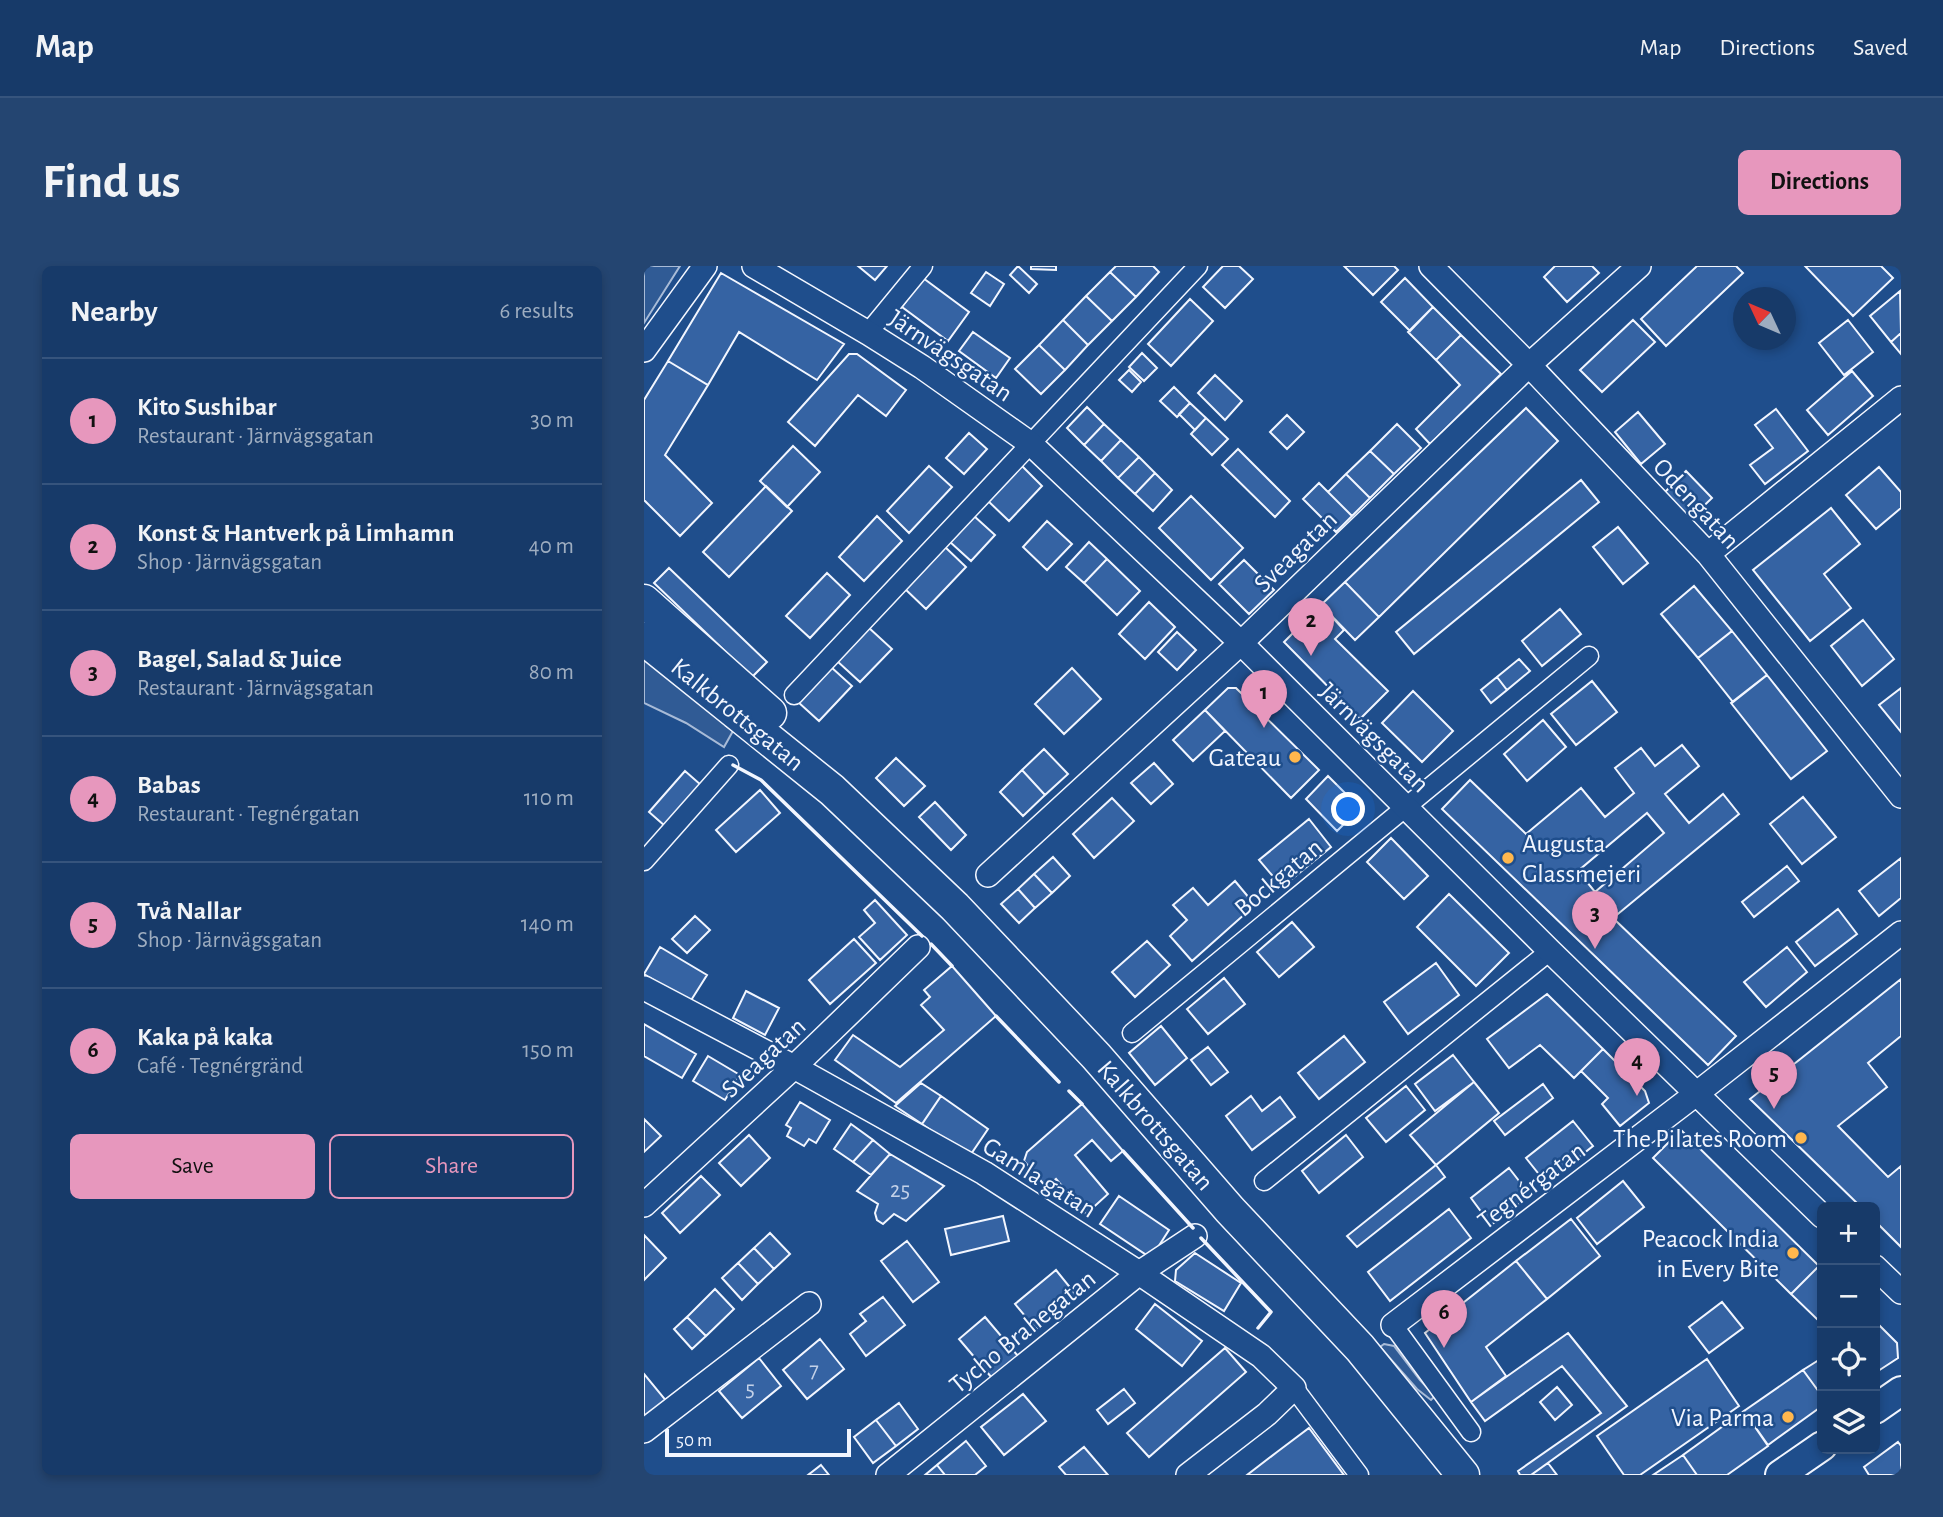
<!DOCTYPE html>
<meta charset="utf-8">
<style>
:root{--surface:#173a69;--page:#244571;--text:#f1f3f6;--muted:#9eadc0;--line:#36547d;--accent:#e797bd}
body{margin:0;font-family:"Alegreya Sans",sans-serif;background:var(--page);color:var(--text)}
.controls{position:absolute;right:21px;bottom:21px;display:grid;overflow:hidden;border-radius:10px;box-shadow:0 4px 10px #0003}
.controls button{width:63px;height:63px;display:grid;place-items:center;padding:0;border:0;border-bottom:2px solid var(--line);background:var(--surface);color:var(--text);font:35px sans-serif}
.compass{position:absolute;left:1089px;top:21px;width:63px;height:63px;border-radius:50%;background:var(--surface);box-shadow:0 4px 10px #0003;rotate:314deg}
.scale{position:absolute;left:21px;bottom:18px;width:186px;box-sizing:border-box;padding-left:7px;border:4px solid #f2f6ff;border-top:0;font-size:19px;line-height:24px;white-space:nowrap;color:#f2f6ff;-webkit-text-stroke:5px #1f4e8c;paint-order:stroke}
.you{position:absolute;left:705px;top:544px;width:24px;height:24px;margin:-18px;border:5px solid #fff;border-radius:50%;background:#1a73e8;box-shadow:0 0 0 10px #1a73e833}
.badge{display:grid;place-items:center;width:46px;height:46px;border-radius:50%;background:var(--accent);color:#111;font-size:23px;font-weight:700}
.pin{position:absolute;translate:-50% -58px;filter:drop-shadow(0 2px 4px #0008)}
.pin::after{content:'';position:absolute;top:37px;width:24px;height:21px;background:inherit;clip-path:polygon(0 0,100% 0,50% 100%)}
.list{margin:0;padding:0;list-style:none}
h2{display:flex;justify-content:space-between;align-items:center;height:91px;margin:0;padding:0 28px;font-size:30px}
h2 small{font-size:23px;font-weight:400;color:var(--muted)}
.list li{display:grid;grid-template-columns:46px 1fr auto;gap:21px;align-items:center;box-sizing:border-box;height:126px;padding:0 28px;border-top:2px solid var(--line)}
.list b{display:block;font-size:26px;white-space:nowrap}
.list p{margin:0;font-size:23px;white-space:nowrap;color:var(--muted)}
.list em{font-size:23px;font-style:normal;color:var(--muted)}
.actions{display:flex;gap:14px;padding:21px 28px}
.actions a{flex:1;padding:16px 0;border:2px solid var(--accent);border-radius:10px;text-align:center;font-size:24px;color:var(--accent)}
.actions .main{background:var(--accent);color:#111}
.icon{flex:none;width:38px;height:38px;fill:none;stroke:currentColor;stroke-width:2;stroke-linecap:round;stroke-linejoin:round}
.map{position:relative;flex:none;width:1257px;height:1209px;overflow:hidden;border-radius:10px}
header{display:flex;align-items:center;gap:42px;box-sizing:border-box;height:98px;padding:0 35px;background:var(--surface);border-bottom:2px solid var(--line)}
header strong{font-size:33px}
nav{display:flex;gap:38px;margin-inline-start:auto;font-size:24px}
.intro{display:flex;align-items:center;justify-content:space-between;box-sizing:border-box;height:168px;padding:0 42px}
h1{margin:0;font-size:49px}
.button{padding:18px 32px;border-radius:10px;background:var(--accent);color:#111;font-size:24px;font-weight:700}
main{display:flex;gap:42px;padding:0 42px}
aside{flex:1;background:var(--surface);border-radius:10px;box-shadow:0 4px 10px #0003}
.map>svg:first-child{display:block}
</style>
<header>
<strong>Map</strong>
<nav><a>Map</a><a>Directions</a><a>Saved</a></nav>
</header>
<div class="intro"><h1>Find us</h1><a class="button">Directions</a></div>
<main>
<aside>
<h2>Nearby<small>6 results</small></h2>
<ul class="list">
<li><span class="badge">1</span><div><b>Kito Sushibar</b><p>Restaurant · Järnvägsgatan</p></div><em>30 m</em></li>
<li><span class="badge">2</span><div><b>Konst &amp; Hantverk på Limhamn</b><p>Shop · Järnvägsgatan</p></div><em>40 m</em></li>
<li><span class="badge">3</span><div><b>Bagel, Salad &amp; Juice</b><p>Restaurant · Järnvägsgatan</p></div><em>80 m</em></li>
<li><span class="badge">4</span><div><b>Babas</b><p>Restaurant · Tegnérgatan</p></div><em>110 m</em></li>
<li><span class="badge">5</span><div><b>Två Nallar</b><p>Shop · Järnvägsgatan</p></div><em>140 m</em></li>
<li><span class="badge">6</span><div><b>Kaka på kaka</b><p>Café · Tegnérgränd</p></div><em>150 m</em></li>
</ul>
<div class="actions"><a class="main">Save</a><a>Share</a></div>
</aside>
<div class="map">
<svg width="1257" height="1209" viewBox="0 0 1257 1209">
<rect width="100%" height="100%" fill="#1f4e8c"/>
<path fill="#305b95" stroke="#a8bbd7" stroke-width="2" d="M0 0H36L0 57Z
M0 387 86 455 82 460 89 465 80 481 42 457 0 437Z
M740 1078 750 1080 776 1114 791 1130 787 1134 773 1123 736 1081Z"/>
<path fill="#3563a3" stroke="#f2f6ff" stroke-width="2" fill-rule="evenodd" d="M214 0H243L231 14Z
M374 0 393 18 385 27 366 9Z
M387 0H412V4L387 3Z
M472 0H509L515 6 492 31 466 6Z
M579 0H595L609 13 581 42 559 21Z
M700 0H750L754 4 729 29Z
M911 0H948L955 7 923 36 900 11Z
M1053 0H1092L1099 7 1022 80 997 53Z
M1161 0H1237L1249 12 1209 50Z
M342 6 360 18 346 40 327 27Z
M466 6 492 31 468 55 442 30Z
M77 7 200 78 173 114 95 66 64 119 24 95Z
M279 12 325 46 304 75 258 41Z
M761 12 789 41 766 65 737 36Z
M1256 25 1257 67 1247 76 1226 50Z
M442 30 468 55 444 79 419 54Z
M546 33 569 55 527 100 504 78Z
M789 41 817 69 792 94 764 66Z
M419 54 444 79 421 104 395 79Z
M989 54 1011 76 958 126 936 104Z
M1204 54 1229 86 1200 109 1175 77Z
M329 66 366 92 352 112 315 85Z
M1257 67V88L1247 76Z
M817 69 857 108 786 178 772 163 816 119 792 94Z
M395 79 421 104 397 128 371 103Z
M498 87 513 102 500 115 485 101Z
M205 88H213L262 124 242 150 214 129 171 180 144 156Z
M24 95 64 119 21 189 68 237 36 270 0 234V134Z
M485 104 497 116 488 126 475 114Z
M1208 105 1229 130 1184 169 1163 144Z
M571 109 598 135 581 154 554 127Z
M530 121 546 137 533 151 516 135Z
M546 137 562 152 551 164 535 148Z
M443 141 460 158 440 179 423 162Z
M882 142 914 175 735 351 701 316Z
M1132 143 1164 185 1121 218 1106 199 1129 182 1111 159Z
M994 146 1021 178 997 198 971 166Z
M643 149 660 166 643 183 626 166Z
M562 152 584 173 568 189 547 168Z
M460 158 477 174 457 195 440 179Z
M753 158 777 182 750 208 726 185Z
M325 167 343 183 320 208 302 192Z
M477 174 495 191 474 212 457 195Z
M149 180 176 206 143 241 116 215Z
M594 183 646 235 631 251 578 199Z
M726 185 750 208 726 232 702 208Z
M495 191 511 207 491 228 474 212Z
M376 198 398 220 365 255 342 233Z
M285 200 308 221 265 267 243 245Z
M1235 201 1257 226V242L1232 263 1202 229Z
M1042 205 1068 232 1044 255 1019 228Z
M511 207 528 224 509 245 491 228Z
M702 208 726 232 708 250 684 226Z
M937 214 955 236 770 388 752 366Z
M675 217 708 250 692 266 659 233Z
M122 220 148 245 85 311 59 286Z
M547 230 599 282 567 314 515 262Z
M1187 242 1216 278 1180 308 1207 342 1166 375 1109 304Z
M233 250 258 275 220 315 195 291Z
M330 250 351 269 327 295 306 276Z
M403 255 428 278 403 304 379 281Z
M974 261 1004 297 979 318 949 281Z
M445 276 463 293 440 317 422 301Z
M300 280 322 301 282 343 260 322Z
M463 293 496 325 473 349 440 317Z
M600 294 630 324 605 348 575 318Z
M25 302 123 396 108 411 10 317Z
M183 307 206 329 166 372 142 350Z
M701 316 735 351 711 374 677 339Z
M1050 320 1088 365 1054 392 1017 348Z
M505 336 531 361 501 393 475 368Z
M677 339 700 364 691 373 744 425 716 453 640 376Z
M916 343 937 368 898 400 878 375Z
M1219 354 1250 393 1218 420 1187 380Z
M224 361 248 383 216 416 193 395Z
M1088 365 1123 409 1089 436 1054 392Z
M533 366 552 384 533 404 514 386Z
M875 393 886 405 863 424 853 411Z
M187 401 208 420 175 455 154 436Z
M428 402 457 433 420 468 391 438Z
M1123 409 1183 485 1147 513 1087 437Z
M853 411 863 424 847 437 837 424Z
M948 415 973 446 932 479 907 448Z
M584 422H592L675 504 647 532 561 444Z
M1257 422V466L1235 439Z
M769 425 809 465 778 496 738 457Z
M561 444 581 465 549 495 529 474Z
M899 454 922 481 883 515 860 488Z
M1038 479 1055 500 1021 528 1045 557 1079 528 1095 548 969 652 1092 770 1064 799 798 543 826 514 882 568 937 522 961 551 990 527 971 502 997 482 1011 500ZM1003 547 1020 567 951 626 934 605Z
M400 483 424 508 401 529 378 504Z
M252 492 281 520 260 540 232 512Z
M510 497 529 518 507 538 487 517Z
M378 504 401 529 379 550 356 526Z
M41 505 57 519 21 560 5 546Z
M684 510 716 542 693 565 662 533Z
M116 524 136 547 92 586 72 564Z
M1159 531 1192 571 1158 598 1126 558Z
M468 532 490 555 450 592 429 568Z
M291 536 322 569 307 584 275 551Z
M665 553 687 581 638 621 615 594Z
M747 572 784 610 760 633 723 596Z
M409 591 426 610 408 627 390 608Z
M1257 592V632L1235 650 1215 625Z
M1143 600 1155 615 1110 651 1098 636Z
M390 608 408 627 391 642 374 623Z
M591 615 611 639 548 695 526 670 543 654 529 639 549 622 564 639Z
M374 623 391 642 375 657 357 638Z
M805 628 865 687 832 720 773 661Z
M231 634 263 669 236 694 215 671 231 657 220 644Z
M1194 643 1213 668 1171 700 1152 676Z
M51 650 66 664 43 687 28 673Z
M648 656 670 681 635 711 613 686Z
M210 673 232 697 186 738 165 714Z
M503 675 526 699 491 731 468 706Z
M16 681 63 709 46 736 0 708Z
M1143 681 1163 706 1122 741 1100 716Z
M792 697 815 729 764 768 740 736Z
M308 700 352 750 252 837 191 794 209 769 256 801 300 764 277 739 286 731 280 724Z
M580 712 601 738 564 768 543 743Z
M1257 713V770L1224 797 1243 821 1194 860 1244 911 1257 900V981L1231 955V941H1217L1106 833Z
M102 725 135 742 121 769 89 752Z
M903 728 959 783 930 812 896 779 865 802 843 773Z
M0 758 52 788 38 812 0 790Z
M517 760 543 792 511 819 485 787Z
M700 770 721 796 675 833 654 807Z
M564 781 584 806 567 819 547 794Z
M959 783 1001 825 1005 837 976 860 958 838 964 832 937 805Z
M809 789 830 816 791 845 771 818Z
M64 790 96 809 81 834 49 815Z
M830 816 855 847 792 899 766 869Z
M277 817 297 830 278 858 251 840Z
M899 818 909 832 861 869 850 855Z
M762 820 781 844 742 876 722 852Z
M297 830 344 863 325 891 278 858Z
M607 830 618 845 636 831 651 851 608 884 582 850Z
M156 836 186 854 172 877 165 873 160 880 143 870 147 862 142 859Z
M438 838 479 885 467 895 448 874 431 889 464 928 442 948 412 913 402 921 380 895 383 886Z
M0 853 17 870 0 886Z
M929 855 949 880 902 917 882 892Z
M207 858 229 874 209 896 190 883Z
M1037 864 1175 1000 1147 1028 1009 892Z
M105 869 126 892 97 920 75 897Z
M702 869 719 891 675 927 658 905Z
M229 874 246 888 227 909 209 896Z
M246 888 300 920 262 955 250 948 239 958 233 954 231 947 234 938 213 925Z
M792 899 801 911 713 981 703 970Z
M865 902 886 929 847 959 827 932Z
M57 910 76 929 36 967 18 947Z
M979 915 1000 941 953 978 933 952Z
M475 930 525 964 507 992 456 958Z
M805 943 827 972 746 1035 724 1006Z
M359 950 365 975 307 989 301 963Z
M927 953 956 990 903 1033 872 995Z
M126 967 146 988 130 1003 110 982Z
M0 969 22 992 0 1014Z
M263 975 295 1016 269 1036 237 995Z
M110 982 130 1003 114 1018 94 997Z
M551 987 597 1017 580 1045 531 1015 532 1004Z
M872 995 903 1033 842 1081 862 1110 827 1136 781 1067Z
M94 997 114 1018 98 1034 78 1012Z
M1175 1000 1178 1003V1058L1147 1028Z
M412 1004 433 1030 392 1063 371 1038Z
M71 1023 90 1043 62 1070 43 1051Z
M239 1031 261 1059 222 1090 206 1068 222 1055 216 1048Z
M1078 1036 1099 1062 1065 1087 1045 1061Z
M511 1038 558 1075 538 1100 492 1063Z
M43 1051 62 1070 48 1083 30 1063Z
M341 1051 374 1090 348 1112 315 1073Z
M1231 1055 1253 1077 1254 1092 1231 1107Z
M924 1067 983 1140 887 1209H876L874 1205 957 1147 918 1100 841 1155 827 1136Z
M176 1073 200 1103 163 1133 139 1104Z
M581 1082 602 1106 505 1191 483 1167Z
M115 1092 137 1120 98 1152 75 1125Z
M1178 1092V1130L1159 1104Z
M1063 1093 1095 1140 996 1209H980L953 1170Z
M1159 1104 1178 1130V1140L1124 1179 1100 1145Z
M0 1108 24 1137 0 1156Z
M913 1121 928 1139 911 1154 896 1136Z
M480 1123 491 1137 464 1158 453 1144Z
M379 1128 402 1155 360 1189 337 1161Z
M255 1137 274 1163 252 1180 232 1154Z
M1100 1145 1124 1180 1083 1209H1053L1039 1189Z
M232 1154 252 1180 229 1197 210 1171Z
M665 1162 700 1209H603L633 1186Z
M322 1175 342 1200 331 1209H301L293 1199Z
M1254 1176 1257 1180V1209H1225L1220 1201Z
M440 1181 464 1209H422L415 1201Z
M1039 1189 1053 1209H1009Z
M904 1197 913 1209H887Z
M177 1199 185 1209H164Z
M293 1199 301 1209H281Z"/>
<g fill="none" stroke-linecap="round" stroke-linejoin="round">
<g stroke="#f2f6ff" stroke-width="21">
<path id="pedestrian" d="M224 67 279 0
M150 429 554 0
M0 595 85 499
M488 767 945 390
M620 915 906 685
M749 1059 827 1166
M650 1122 715 1209"/>
</g>
<g stroke="#f2f6ff" stroke-width="26">
<path id="minor" d="M110 0 224 67 278 101 387 178 597 377 906 685 1178 950
M787 0 885 99 1064 288 1257 530
M0 84 61 0
M1064 288 1257 132
M344 609 597 377 885 99 995 0
M0 722 150 801 340 907 495 1007 617 1090 650 1122 623 1148 544 1209
M0 939 150 801 274 681
M1231 1001 1257 1026
M749 1059 1052 828 1257 667
M0 1165 165 1038
M244 1209 495 1007 551 970"/>
</g>
<g stroke="#f2f6ff" stroke-width="32">
<path id="tertiary" d="M1231 1143 1257 1125
M1136 1209 1178 1180"/>
</g>
<g stroke="#f2f6ff" stroke-width="35">
<path id="secondary" d="M0 335 126 447
M0 373 188 524 311 641 452 790 586 944 716 1082 819 1209"/>
</g>
<use href="#pedestrian" stroke="#1f4e8c" stroke-width="18"/>
<use href="#minor" stroke="#1f4e8c" stroke-width="23"/>
<use href="#tertiary" stroke="#1f4e8c" stroke-width="28"/>
<use href="#secondary" stroke="#1f4e8c" stroke-width="32"/>
<path stroke="#f2f6ff" stroke-width="3.5" d="M89 499 117 514 278 670
M287 678 308 700
M352 750 415 816
M425 825 438 838
M479 885 549 962
M557 972 627 1046 614 1062"/>
</g>
<g fill="#ffb74d" stroke="#1f4e8c" stroke-width="2.5">
<circle cx="651" cy="491" r="7"/>
<circle cx="864" cy="592" r="7"/>
<circle cx="1157" cy="872" r="7"/>
<circle cx="1149" cy="987" r="7"/>
<circle cx="1144" cy="1151" r="7"/>
</g>
<g text-anchor="middle" stroke-width="5" stroke-linejoin="round" paint-order="stroke">
<g font-size="23" fill="#c3d1e8">
<text x="256" y="931">25</text>
<text x="170" y="1111">7</text>
<text x="106" y="1130">5</text>
</g>
<g font-size="26" fill="#f2f6ff" stroke="#1f4e8c">
<text transform="translate(307 89) rotate(34)" y="9">Järnvägsgatan</text>
<text transform="translate(1053 237) rotate(47)" y="9">Odengatan</text>
<text transform="translate(651 285) rotate(-44)" y="9">Sveagatan</text>
<text transform="translate(94 448) rotate(39)" y="9">Kalkbrottsgatan</text>
<text transform="translate(731 471) rotate(45)" y="9">Järnvägsgatan</text>
<text transform="translate(634 611) rotate(-40)" y="9">Bockgatan</text>
<text transform="translate(119 791) rotate(-43)" y="9">Sveagatan</text>
<text transform="translate(512 859) rotate(49)" y="9">Kalkbrottsgatan</text>
<text transform="translate(396 911) rotate(32)" y="9">Gamla gatan</text>
<text transform="translate(887 919) rotate(-37)" y="9">Tegnérgatan</text>
<text transform="translate(378 1065) rotate(-39)" y="9">Tycho Brahegatan</text>
</g>
<g font-size="26" fill="#f2f6ff" stroke="#1f4e8c" text-anchor="end">
<text x="637" y="500">Gateau</text>
<text x="878" y="586" text-anchor="start">Augusta<tspan x="878" dy="30">Glassmejeri</tspan></text>
<text x="1143" y="881">The Pilates Room</text>
<text x="1135" y="981">Peacock India<tspan x="1135" dy="30">in Every Bite</tspan></text>
<text x="1130" y="1160">Via Parma</text>
</g>
</g>
</svg>
<div class="controls">
<button>+</button>
<button>−</button>
<button><svg class="icon" aria-label="locate" viewBox="0 0 24 24"><circle cx="12" cy="12" r="6"/><path d="M12 2v4M12 18v4M2 12h4M18 12h4"/></svg></button>
<button><svg class="icon" aria-label="layers" viewBox="0 0 24 24"><path d="M12 4l9 5-9 5-9-5zM3 14l9 5 9-5"/></svg></button>
</div>
<svg class="compass" viewBox="-18 -18 36 36"><path d="M0-13l5 13h-10z" fill="#e53935"/><path d="M0 13l5-13h-10z" fill="#9eadc0"/></svg>
<div class="scale">50 m</div>
<div class="you"></div>
<div class="pin badge" style="left:620px;top:462px">1</div>
<div class="pin badge" style="left:667px;top:390px">2</div>
<div class="pin badge" style="left:951px;top:683px">3</div>
<div class="pin badge" style="left:993px;top:830px">4</div>
<div class="pin badge" style="left:1130px;top:843px">5</div>
<div class="pin badge" style="left:800px;top:1082px">6</div>
</div>
</main>
